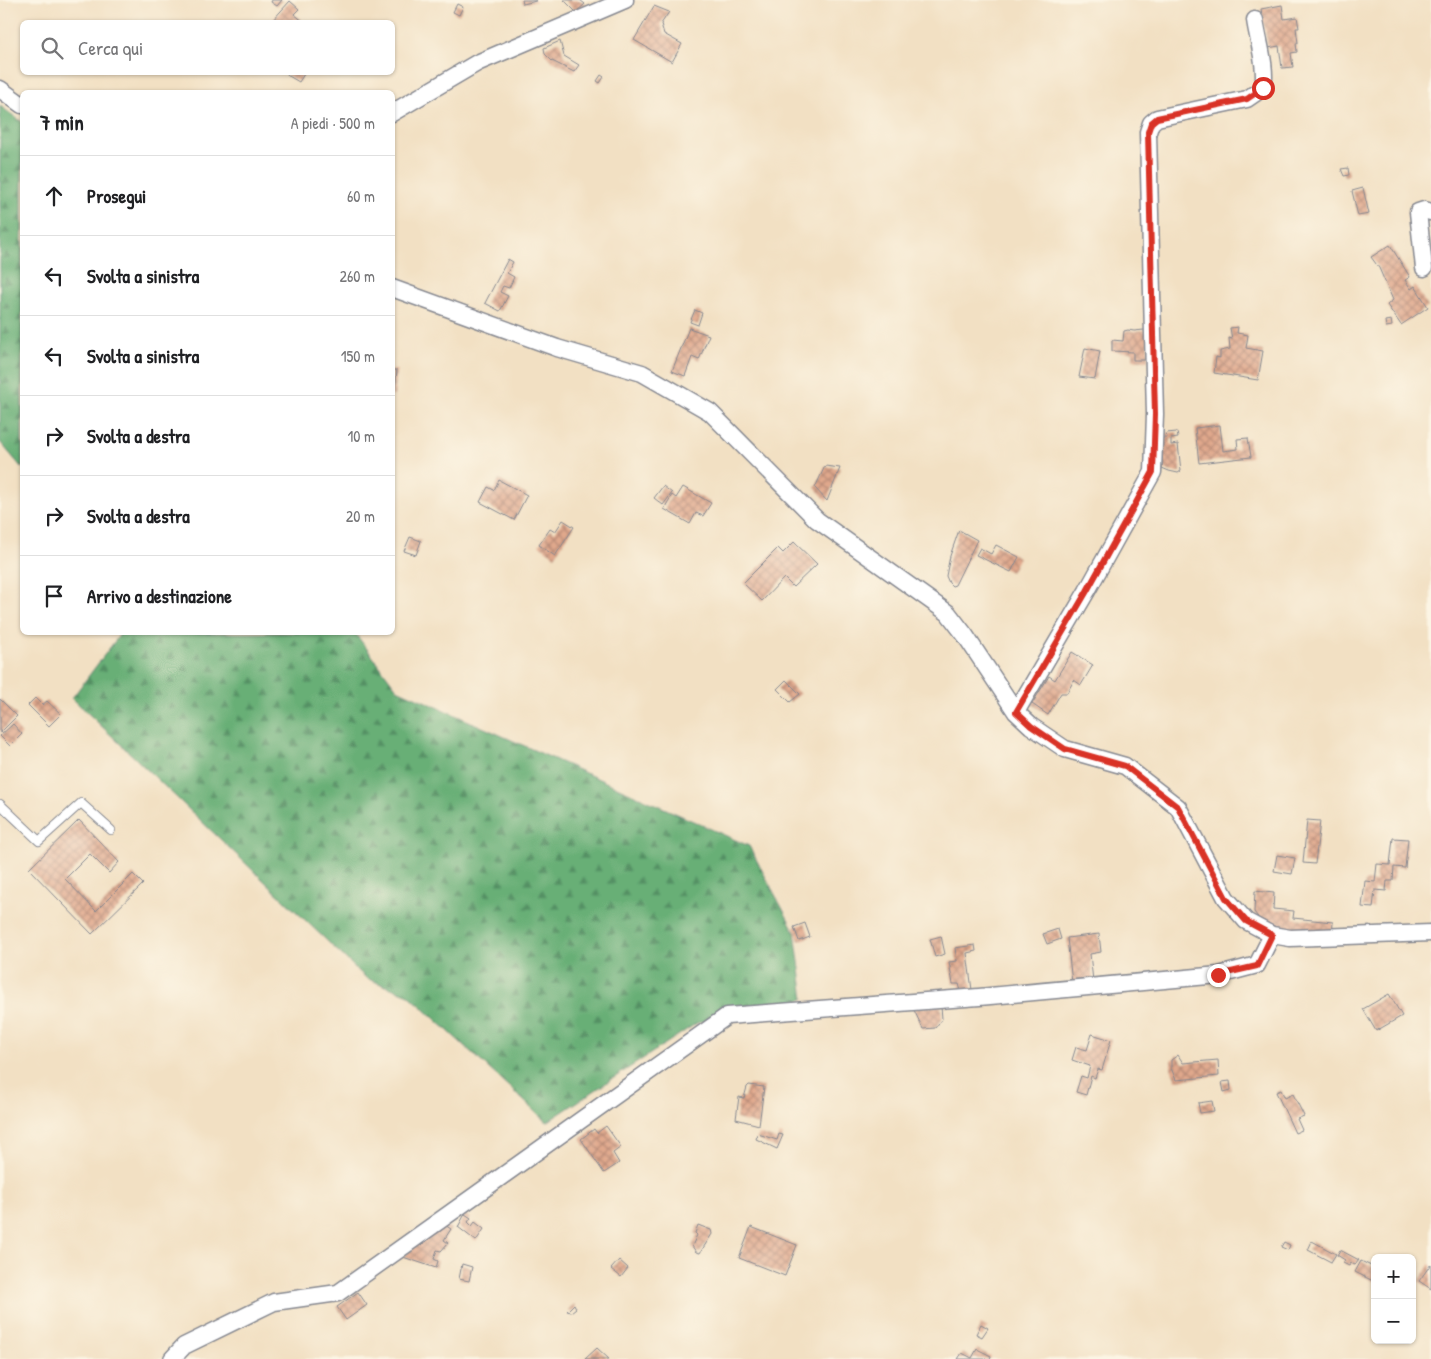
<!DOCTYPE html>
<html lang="it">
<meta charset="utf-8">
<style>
:root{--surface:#fff;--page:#f2f2f2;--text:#202124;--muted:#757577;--line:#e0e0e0}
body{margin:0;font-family:"Patrick Hand",sans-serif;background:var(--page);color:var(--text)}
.controls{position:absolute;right:15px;bottom:15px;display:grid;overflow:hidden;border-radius:8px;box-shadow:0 1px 4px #0004}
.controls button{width:45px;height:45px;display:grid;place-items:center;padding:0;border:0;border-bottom:1px solid var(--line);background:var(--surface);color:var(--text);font:25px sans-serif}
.stop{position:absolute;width:15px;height:15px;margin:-11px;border:4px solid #d93025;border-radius:50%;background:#fff}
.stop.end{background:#d93025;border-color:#fff;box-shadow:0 1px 5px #0008}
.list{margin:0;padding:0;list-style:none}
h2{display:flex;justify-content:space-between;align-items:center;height:65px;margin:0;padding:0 20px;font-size:21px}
h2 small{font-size:16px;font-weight:400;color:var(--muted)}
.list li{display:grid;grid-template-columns:32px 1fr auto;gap:15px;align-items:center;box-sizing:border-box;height:80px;padding:0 20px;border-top:1px solid var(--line)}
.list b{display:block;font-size:19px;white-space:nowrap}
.list em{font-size:16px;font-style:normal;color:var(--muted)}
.icon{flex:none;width:28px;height:28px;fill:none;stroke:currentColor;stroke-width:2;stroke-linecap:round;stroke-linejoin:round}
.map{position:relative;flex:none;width:1431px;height:1359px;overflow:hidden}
.search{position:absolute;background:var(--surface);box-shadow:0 1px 4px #0004;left:20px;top:20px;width:375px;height:55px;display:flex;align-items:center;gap:12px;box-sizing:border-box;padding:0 18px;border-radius:8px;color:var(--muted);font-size:19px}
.panel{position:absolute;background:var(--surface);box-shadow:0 1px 4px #0004;left:20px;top:90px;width:375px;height:545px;border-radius:8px}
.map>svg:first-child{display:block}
</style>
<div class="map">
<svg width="1431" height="1359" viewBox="0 0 1431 1359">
<defs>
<pattern id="forest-firs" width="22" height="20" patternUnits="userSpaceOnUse" patternTransform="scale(1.25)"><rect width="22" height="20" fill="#67af76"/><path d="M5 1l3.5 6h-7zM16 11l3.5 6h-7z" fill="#548f64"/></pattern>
<pattern id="building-cross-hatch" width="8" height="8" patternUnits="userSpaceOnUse" patternTransform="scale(1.25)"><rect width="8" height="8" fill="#e0a88c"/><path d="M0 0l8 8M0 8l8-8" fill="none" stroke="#b58976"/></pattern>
</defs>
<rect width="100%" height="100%" fill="#fcf5e5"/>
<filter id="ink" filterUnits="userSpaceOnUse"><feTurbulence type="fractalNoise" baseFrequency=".02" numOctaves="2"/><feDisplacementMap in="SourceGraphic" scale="10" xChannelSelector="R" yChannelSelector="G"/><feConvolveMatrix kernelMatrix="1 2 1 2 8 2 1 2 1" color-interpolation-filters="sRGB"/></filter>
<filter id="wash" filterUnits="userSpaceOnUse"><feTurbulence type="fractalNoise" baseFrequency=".0096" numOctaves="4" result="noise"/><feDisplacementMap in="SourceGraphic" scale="20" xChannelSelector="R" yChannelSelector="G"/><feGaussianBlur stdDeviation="1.12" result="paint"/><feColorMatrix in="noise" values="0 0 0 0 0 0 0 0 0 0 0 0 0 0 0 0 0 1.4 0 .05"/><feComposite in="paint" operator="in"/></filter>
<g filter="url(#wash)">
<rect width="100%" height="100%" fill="#f2e0c3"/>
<path fill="url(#forest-firs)" stroke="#416f6a" d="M0 106 22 122V468L0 442Z
M121 633H355L397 689 749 846 795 932 804 999 697 1023 547 1122 409 995 366 978 72 698Z"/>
<g id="blocks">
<path fill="url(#building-cross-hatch)" d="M272 0H282L277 6 271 2Z
M522 0H536V1L523 4Z
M564 0H580L585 4 576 12Z
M290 1 299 9 294 14 304 22H271Z
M457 4 463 7 459 15 453 12Z
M1282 5 1284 19 1297 17 1299 28H1296L1298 43H1296L1297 52 1291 53 1293 67 1282 68 1279 46 1268 48 1261 9Z
M654 6 669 12 661 24 664 34 682 44 672 62 634 40Z
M560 41 564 56 579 65 574 72 552 61 545 54 544 48Z
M289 72H302L304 74 299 82 287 75Z
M601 75 604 77 600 83 597 81Z
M1348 168 1349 175 1344 176 1341 169Z
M1363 188 1369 214 1358 216 1352 191Z
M1390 245 1410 277 1405 280 1411 289 1415 286 1428 307 1401 325 1387 305 1393 300 1379 268 1371 257Z
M508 259 513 262 507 273 514 277 509 288 503 286 500 292 508 296 500 311 485 303Z
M695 310 702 313 698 325 690 322Z
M1391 320 1392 326 1386 327 1385 321Z
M1238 327 1237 333 1248 335 1246 348 1263 351 1258 380 1214 373 1216 357 1220 358V351L1230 349 1229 338 1232 339 1230 328Z
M689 328 709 335 699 360 692 357 685 376 672 371Z
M1128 330 1134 331 1144 330 1148 332V360H1133V352L1112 351V340L1123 341 1124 331Z
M1085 348 1100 351 1095 379 1079 377Z
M392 370H397L394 396H392Z
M1220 425 1223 451 1238 449 1237 439 1248 438 1251 457 1199 463 1195 428Z
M1177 432 1178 438 1171 439V445L1178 444 1181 471 1178 473 1169 471 1162 468V438H1167L1166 433Z
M825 466 840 468 827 501 815 488Z
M499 480 527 495 514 520 480 502 488 487 494 490Z
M663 486 672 493 663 505 654 498Z
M683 487 711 503 703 516 696 513 690 524 664 509 672 495 676 498Z
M563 520 574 527 555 556 539 545 550 529 555 532Z
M959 530 977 540 955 585 952 586 949 583 946 576 950 556Z
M410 537 421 541 416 555 404 551Z
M794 542 817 564 793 587 784 578 762 601 743 583 778 548 783 553Z
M996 545 1019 557 1011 572 976 555 980 548 991 554Z
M1072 652 1093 665 1081 685 1074 680 1067 693H1061L1048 715 1032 704 1049 676 1055 680Z
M786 680 800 694 790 702 777 689Z
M35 698 42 705 47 701 61 714 49 726 28 705Z
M0 699 17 716 0 733Z
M13 724 22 734 10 746 0 736Z
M79 820 119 862 109 873 90 854 65 879 96 911 133 874 143 884 92 934 29 869Z
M1307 820 1320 821 1315 864 1303 863Z
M1393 838 1408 839 1405 868 1394 867 1393 881H1387L1386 891 1375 890 1373 908 1362 907 1365 881 1375 882 1377 864 1390 865Z
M1277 855 1295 858 1292 874 1274 871Z
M1255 891 1274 893 1273 909 1294 911 1293 918 1333 922 1332 936 1298 933 1267 924 1261 921 1254 912Z
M805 923 810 937 799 941 794 927Z
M1058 929 1061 939 1047 944 1043 934Z
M1099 934 1101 952 1090 954 1093 981 1072 983 1067 938Z
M941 936 945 954 935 957 930 939Z
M975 945 976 951 967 953 972 990 961 991 959 984H953L949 962 957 961 955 948Z
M1389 994 1402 1016 1376 1031 1363 1009Z
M941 1006 942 1019 935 1028 923 1029 913 1008Z
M1092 1034 1111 1040 1102 1070 1098 1069 1095 1078 1091 1076 1086 1095 1076 1092 1081 1076 1087 1078 1090 1066 1072 1060 1076 1047 1087 1050Z
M1178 1055 1183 1063 1218 1060 1219 1076 1176 1080 1171 1068V1060Z
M1230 1081 1231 1090 1224 1092 1222 1082Z
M749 1085 764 1087 759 1125 736 1119 739 1097 744 1098 747 1087Z
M1281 1090 1285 1098 1293 1094 1304 1116 1297 1119 1302 1130 1295 1133 1276 1092Z
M1212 1101 1214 1111 1200 1113 1198 1103Z
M606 1126 621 1147 613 1153 619 1163 604 1173 581 1139 594 1129 597 1133Z
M758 1134 777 1140 779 1134 783 1135 777 1149 756 1139Z
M465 1214 471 1218 468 1222 472 1226 475 1222 484 1229 476 1241 458 1227Z
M440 1222 451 1229 444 1240 448 1243 441 1251 437 1250 434 1259 438 1261 436 1268 403 1257Z
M698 1225 711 1230 712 1234 700 1253 696 1252 692 1246 697 1235 695 1233Z
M751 1227 797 1245 785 1276 739 1258Z
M1312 1241 1336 1254 1331 1262 1308 1250Z
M1284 1242 1290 1245 1288 1250 1281 1247Z
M1340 1250 1359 1260 1355 1265 1351 1263 1349 1266 1343 1263 1345 1260 1337 1255Z
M619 1260 628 1268 621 1277 611 1269Z
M1361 1261 1375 1268V1282L1355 1272Z
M462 1264 472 1267 469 1281 459 1279Z
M1431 1264V1289L1419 1281Z
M358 1292 367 1305 346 1320 337 1307Z
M574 1304 576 1308 571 1312 567 1311Z
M981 1324 988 1328 982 1337 976 1334Z
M597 1348 609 1359H585Z
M977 1349 991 1356 990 1359H958L962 1353 972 1358Z"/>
</g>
</g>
<g filter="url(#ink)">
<use href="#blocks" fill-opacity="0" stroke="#868890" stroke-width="1"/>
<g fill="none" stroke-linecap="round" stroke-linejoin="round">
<g stroke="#868890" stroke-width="10">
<path id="service" d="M0 804 39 841 81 803 111 830"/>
</g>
<g stroke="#868890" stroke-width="19">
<path id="minor" d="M0 89 22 105
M392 113 477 63 625 0
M1424 268 1418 212 1424 210 1431 212
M392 288 557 348 642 373 710 412 817 520 948 613 965 635 1016 712 1031 726 1065 749 1125 766 1178 807 1226 898 1246 921 1272 935 1290 938 1431 933
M1016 712 1087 591 1153 472 1155 414 1148 132 1151 123 1157 118 1247 99 1263 88C1267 67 1258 41 1255 20
M172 1359 184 1346 274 1302 338 1293 727 1016 979 997 1219 975 1257 965 1272 935"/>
</g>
<use href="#service" stroke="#fff" stroke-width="8"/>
<use href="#minor" stroke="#fff" stroke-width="16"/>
</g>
</g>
<g fill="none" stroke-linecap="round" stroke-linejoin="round" filter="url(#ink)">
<path stroke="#d93025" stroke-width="6" d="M1218 975 1257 966 1272 935 1246 921 1226 898 1178 807 1125 766 1065 749 1031 726 1016 712 1087 591 1153 472 1155 414 1148 132 1151 123 1157 118 1247 99 1263 88"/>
</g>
</svg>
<div class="controls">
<button>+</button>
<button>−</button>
</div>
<div class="stop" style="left:1263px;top:88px"></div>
<div class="stop end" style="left:1218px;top:975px"></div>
<div class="search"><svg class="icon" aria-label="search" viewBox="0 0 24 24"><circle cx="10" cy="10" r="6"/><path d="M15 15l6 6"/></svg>Cerca qui</div>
<section class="panel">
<h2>7 min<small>A piedi · 500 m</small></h2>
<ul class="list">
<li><svg class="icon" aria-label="ahead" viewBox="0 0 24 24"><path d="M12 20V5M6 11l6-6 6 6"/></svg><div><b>Prosegui</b></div><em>60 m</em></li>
<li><svg class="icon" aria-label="left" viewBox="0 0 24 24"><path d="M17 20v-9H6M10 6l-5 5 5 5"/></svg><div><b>Svolta a sinistra</b></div><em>260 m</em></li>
<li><svg class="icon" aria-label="left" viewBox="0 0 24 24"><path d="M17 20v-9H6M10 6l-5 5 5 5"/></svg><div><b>Svolta a sinistra</b></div><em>150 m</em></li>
<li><svg class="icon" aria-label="right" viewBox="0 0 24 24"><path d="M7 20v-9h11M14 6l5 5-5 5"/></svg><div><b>Svolta a destra</b></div><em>10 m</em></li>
<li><svg class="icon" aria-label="right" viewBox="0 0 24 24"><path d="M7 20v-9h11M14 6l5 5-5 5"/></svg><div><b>Svolta a destra</b></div><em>20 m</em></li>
<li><svg class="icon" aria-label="arrive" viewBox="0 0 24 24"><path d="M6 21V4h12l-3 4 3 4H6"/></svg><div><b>Arrivo a destinazione</b></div></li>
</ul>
</section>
</div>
